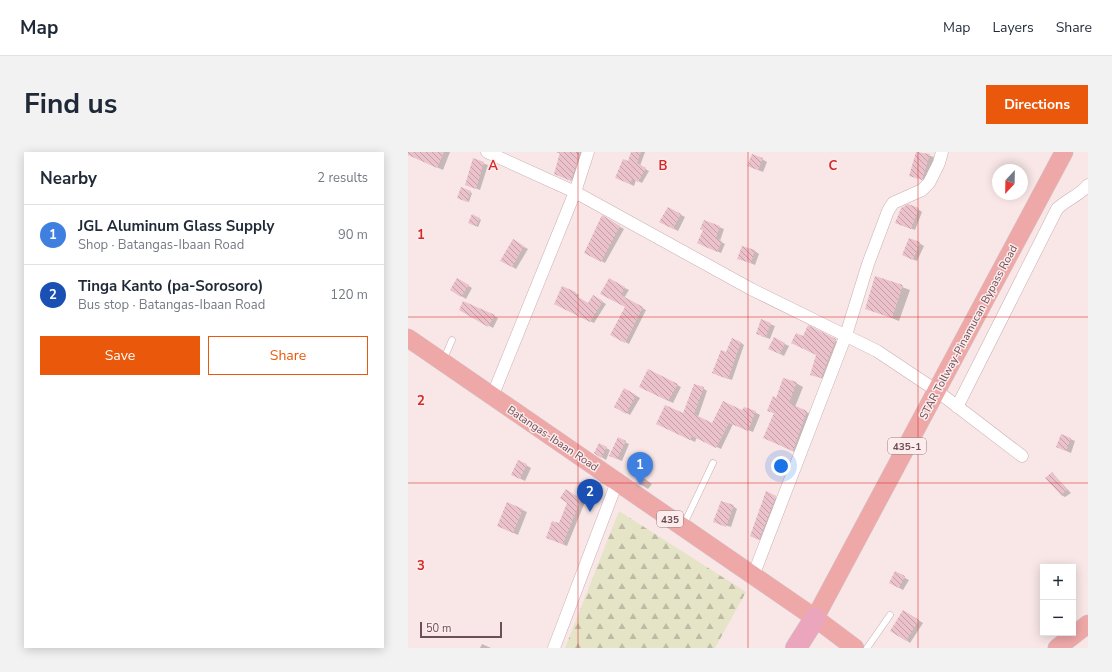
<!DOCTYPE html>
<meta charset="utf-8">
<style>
:root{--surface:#fff;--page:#f2f2f3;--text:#1f2937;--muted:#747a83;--line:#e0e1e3;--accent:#ea580c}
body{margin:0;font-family:"Nunito Sans",sans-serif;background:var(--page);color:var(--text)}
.controls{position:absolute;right:12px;bottom:12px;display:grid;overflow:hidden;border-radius:0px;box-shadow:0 2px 10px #0003}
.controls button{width:36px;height:36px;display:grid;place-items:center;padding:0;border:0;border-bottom:1px solid var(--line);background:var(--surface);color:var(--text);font:20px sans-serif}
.compass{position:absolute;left:584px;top:12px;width:36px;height:36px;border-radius:50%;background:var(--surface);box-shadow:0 2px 10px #0003;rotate:202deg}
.scale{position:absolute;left:12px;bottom:10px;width:82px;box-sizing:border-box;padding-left:4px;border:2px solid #6f4f57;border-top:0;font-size:11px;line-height:14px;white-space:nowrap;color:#6f4f57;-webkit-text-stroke:3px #fcecec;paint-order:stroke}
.you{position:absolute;left:373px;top:314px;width:14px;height:14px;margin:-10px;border:3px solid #fff;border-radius:50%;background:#1a73e8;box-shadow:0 0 0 6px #1a73e833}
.badge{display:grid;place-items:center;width:26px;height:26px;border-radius:50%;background:var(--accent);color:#fff;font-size:13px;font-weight:700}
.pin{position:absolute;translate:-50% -33px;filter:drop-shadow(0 1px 2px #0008)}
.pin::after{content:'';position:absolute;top:21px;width:14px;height:12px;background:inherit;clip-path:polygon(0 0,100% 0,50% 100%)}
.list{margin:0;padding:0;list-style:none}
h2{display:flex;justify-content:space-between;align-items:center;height:52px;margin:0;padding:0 16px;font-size:17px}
h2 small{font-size:13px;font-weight:400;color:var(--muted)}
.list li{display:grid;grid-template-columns:26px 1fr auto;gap:12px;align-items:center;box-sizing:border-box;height:60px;padding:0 16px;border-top:1px solid var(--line)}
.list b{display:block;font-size:15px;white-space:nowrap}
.list p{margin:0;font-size:13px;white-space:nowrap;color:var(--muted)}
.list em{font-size:13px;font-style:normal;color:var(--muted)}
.actions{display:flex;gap:8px;padding:12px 16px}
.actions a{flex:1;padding:9px 0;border:1px solid var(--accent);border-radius:0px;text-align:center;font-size:14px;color:var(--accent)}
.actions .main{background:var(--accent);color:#fff}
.map{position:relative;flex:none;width:680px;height:496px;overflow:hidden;border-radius:0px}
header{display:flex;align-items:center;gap:24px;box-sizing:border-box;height:56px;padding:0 20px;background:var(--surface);border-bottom:1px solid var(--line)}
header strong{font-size:19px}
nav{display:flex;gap:22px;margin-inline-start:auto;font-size:14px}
.intro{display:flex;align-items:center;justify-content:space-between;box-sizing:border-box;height:96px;padding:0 24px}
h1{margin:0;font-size:28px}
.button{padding:10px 18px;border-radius:0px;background:var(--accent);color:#fff;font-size:14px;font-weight:700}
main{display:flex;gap:24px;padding:0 24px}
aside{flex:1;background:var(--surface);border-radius:0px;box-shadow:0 2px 10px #0003}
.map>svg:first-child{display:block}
</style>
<header>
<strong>Map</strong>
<nav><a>Map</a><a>Layers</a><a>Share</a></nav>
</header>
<div class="intro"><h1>Find us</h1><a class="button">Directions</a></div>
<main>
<aside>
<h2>Nearby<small>2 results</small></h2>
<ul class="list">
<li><span class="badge" style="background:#3f7fe0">1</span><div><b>JGL Aluminum Glass Supply</b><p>Shop · Batangas-Ibaan Road</p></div><em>90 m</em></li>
<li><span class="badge" style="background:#1a4fb4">2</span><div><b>Tinga Kanto (pa-Sorosoro)</b><p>Bus stop · Batangas-Ibaan Road</p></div><em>120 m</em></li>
</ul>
<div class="actions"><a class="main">Save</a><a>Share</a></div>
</aside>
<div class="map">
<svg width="680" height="496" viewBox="0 0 680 496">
<defs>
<pattern id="forest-firs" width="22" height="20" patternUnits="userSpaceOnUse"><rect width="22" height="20" fill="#e5e4c7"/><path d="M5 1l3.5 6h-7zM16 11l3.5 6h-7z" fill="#bebba4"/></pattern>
<pattern id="building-back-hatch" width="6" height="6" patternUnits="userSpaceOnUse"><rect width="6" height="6" fill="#ebc2cb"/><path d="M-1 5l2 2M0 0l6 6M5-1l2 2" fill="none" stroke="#c3a0a8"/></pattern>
</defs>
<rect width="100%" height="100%" fill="#f9e7e7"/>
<path fill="url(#forest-firs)" d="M211 359 338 440 307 496H157Z"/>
<path fill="#0003" d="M7 0H42L35 18 11 7Z
M148 0H177L167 30 152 24 153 2Z
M224 0H237L232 14 241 19 234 31 228 28 226 34 209 26 221 10Z
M509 0 526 5 519 29 502 23Z
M354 7 359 10 355 20 345 16Z
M66 8 80 13 72 38 58 33Z
M62 40 64 41 61 50 52 47Z
M260 56 277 65 270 79 253 70Z
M510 57 514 60 507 78 493 73Z
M194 65 216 77 197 111 177 100Z
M72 67 73 68 70 75 63 72Z
M296 69 316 77 312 89 317 92 313 101 294 93Z
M105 89 120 97 108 117 94 109Z
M511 91 516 94 509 109 499 105Z
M347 99 351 102 347 113 330 106Z
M468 125 502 138 491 169 458 156Z
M50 127 64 136 58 147 43 138Z
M201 128 221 138 216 146 238 158 221 192 204 183 218 155Z
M167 141 171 143 170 146 180 152 185 144 198 152 186 171 151 154Z
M52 157 75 158 90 166 85 176Z
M362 172 367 174 362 187 353 184Z
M400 175 432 191 418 228 403 222 409 202 395 186Z
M366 187 381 194 376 204 366 199Z
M332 190 336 193 324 228 309 223 319 201Z
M240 218 273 235 265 251 236 237Z
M388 231 395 235 387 255 405 263 391 302 363 289 367 262 360 258 369 247Z
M295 236 299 239 290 265 305 273 335 259 347 260 352 263 345 280 325 272 313 297 289 285 287 290 254 274 276 262Z
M217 237 232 246 222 263 207 254Z
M654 283 667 289 663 301 649 295Z
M217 290 221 292 214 309 207 306Z
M198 296 202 298 198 308 187 301Z
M111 309 123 316 117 329 109 325Z
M644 321 663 341 657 345 653 343Z
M236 326 244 332 240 337 232 332Z
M158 339 177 350 159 394 139 386 151 372 160 350Z
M368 345 372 347 355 389 347 386 343 384Z
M99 351 119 360 110 383 90 374Z
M325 354 329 357 323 375 310 371Z
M488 421 501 428 495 438 482 431Z
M496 459 515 471 502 491 498 488Z
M74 492 83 496H72Z"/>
<path fill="url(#building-back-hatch)" d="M0 0H36L29 16 0 3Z
M152 0H172L163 29 146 22Z
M223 0H233L229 11 238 16 230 30 224 27 222 32 207 26 215 7 220 9Z
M508 0 522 2 514 28 501 24Z
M344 2 355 6 350 18 339 14Z
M65 6 76 10 68 37 57 33Z
M53 35 63 39 59 50 49 46Z
M500 52 511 56 503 77 487 71 493 56Z
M260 55 273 62 265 77 251 70Z
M64 62 72 66 68 74 60 71Z
M194 63 212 74 193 110 176 101Z
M296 68 312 74 308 86 314 89 309 100 289 91 295 78 292 77Z
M501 86 512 90 505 108 494 103Z
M105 87 116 94 104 115 92 109Z
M334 94 347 98 343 111 329 107Z
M467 124 495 133 484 166 457 157Z
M49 126 61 133 53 145 42 138Z
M201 126 217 135 213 143 235 155 217 191 202 183 217 155 192 142Z
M154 134 168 140 167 143 180 151 185 143 195 149 182 170 146 152Z
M55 149 87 163 80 175 51 158Z
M353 167 363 171 358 185 348 182Z
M400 173 428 187 413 226 402 223 408 203 383 191 388 181 395 184Z
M366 185 377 191 372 202 360 197Z
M324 186 333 190 320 227 304 221 313 198 318 200Z
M240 217 270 232 260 249 231 235Z
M375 226 389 230 381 251 399 259 385 299 355 286 366 261 359 259 365 244 368 246Z
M286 232 296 235 286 262 304 271 315 249 334 258 336 255 348 259 340 279 321 271 308 296 284 284 282 288 248 272 257 253 275 261Z
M216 236 228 243 218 262 206 255Z
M653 282 663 286 658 299 648 295Z
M210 285 218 289 209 307 201 304Z
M191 291 199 295 193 306 186 301Z
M110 308 119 312 112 327 103 323Z
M644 320 659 338 653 343 637 326Z
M158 337 173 347 155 392 138 386 144 369 151 371 159 351 152 346Z
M358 339 368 344 351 388 342 384Z
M313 349 326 353 318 375 305 370Z
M99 350 115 357 105 381 89 374Z
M487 419 497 424 491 436 481 431Z
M495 458 511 468 498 489 482 479Z"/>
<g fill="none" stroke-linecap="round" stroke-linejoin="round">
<g stroke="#c9aeb3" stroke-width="7">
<path id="service" d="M35 209 44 188
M275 374 305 311
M459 496 482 463"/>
</g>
<g stroke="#c9aeb3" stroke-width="13">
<path id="minor" d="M79 0 167 40 343 137 469 199 529 239 614 304
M84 245 167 40 180 0
M549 255 649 57C659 47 671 44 680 33
M345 424 438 183 460 112 480 59 485 51 514 38 521 31 531 11 534 0
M146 496 209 330"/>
</g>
<g stroke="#d1c7c9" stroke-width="19">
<path id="primary" d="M0 186 407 466 447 496
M407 466 656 0
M649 496 680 472"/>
</g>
<g stroke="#d1c7c9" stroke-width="22">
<path id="motorway" d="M388 496 407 466"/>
</g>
<use href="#service" stroke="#fff" stroke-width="6"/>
<use href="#minor" stroke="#fff" stroke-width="12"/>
<use href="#primary" stroke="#efa8a8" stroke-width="18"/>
<use href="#motorway" stroke="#eba6be" stroke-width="21"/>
</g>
<path fill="none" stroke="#d62828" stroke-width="1" stroke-opacity="0.55" d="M170 0V496M340 0V496M510 0V496M0 165H680M0 331H680"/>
<g text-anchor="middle" stroke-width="3" stroke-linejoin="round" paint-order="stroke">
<g fill="#fcecec" stroke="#997e84" stroke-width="1">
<rect x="480" y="286" width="38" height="16" rx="3"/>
<rect x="249" y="359" width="26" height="16" rx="3"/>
</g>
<g font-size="10" font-weight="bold" fill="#6f4f57">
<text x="499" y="298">435-1</text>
<text x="262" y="371">435</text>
</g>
<g font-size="11" fill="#6f4f57" stroke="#fcecec">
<text transform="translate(560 180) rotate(-62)" y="4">STAR Tollway-Pinamucan Bypass Road</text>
<text transform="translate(145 286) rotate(34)" y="4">Batangas-Ibaan Road</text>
</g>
</g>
<g font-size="13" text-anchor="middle" font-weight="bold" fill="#d62828" stroke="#fcecec" stroke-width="3" stroke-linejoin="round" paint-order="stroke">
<text x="85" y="18">A</text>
<text x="255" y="18">B</text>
<text x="425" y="18">C</text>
<text x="13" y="87">1</text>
<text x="13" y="253">2</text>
<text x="13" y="418">3</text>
</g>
</svg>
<div class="controls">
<button>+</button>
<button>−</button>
</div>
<svg class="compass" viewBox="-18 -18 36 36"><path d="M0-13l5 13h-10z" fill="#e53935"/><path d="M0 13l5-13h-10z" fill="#747a83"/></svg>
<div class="scale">50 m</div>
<div class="you"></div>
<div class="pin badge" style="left:232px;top:333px;background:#3f7fe0">1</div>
<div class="pin badge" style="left:182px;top:360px;background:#1a4fb4">2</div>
</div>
</main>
